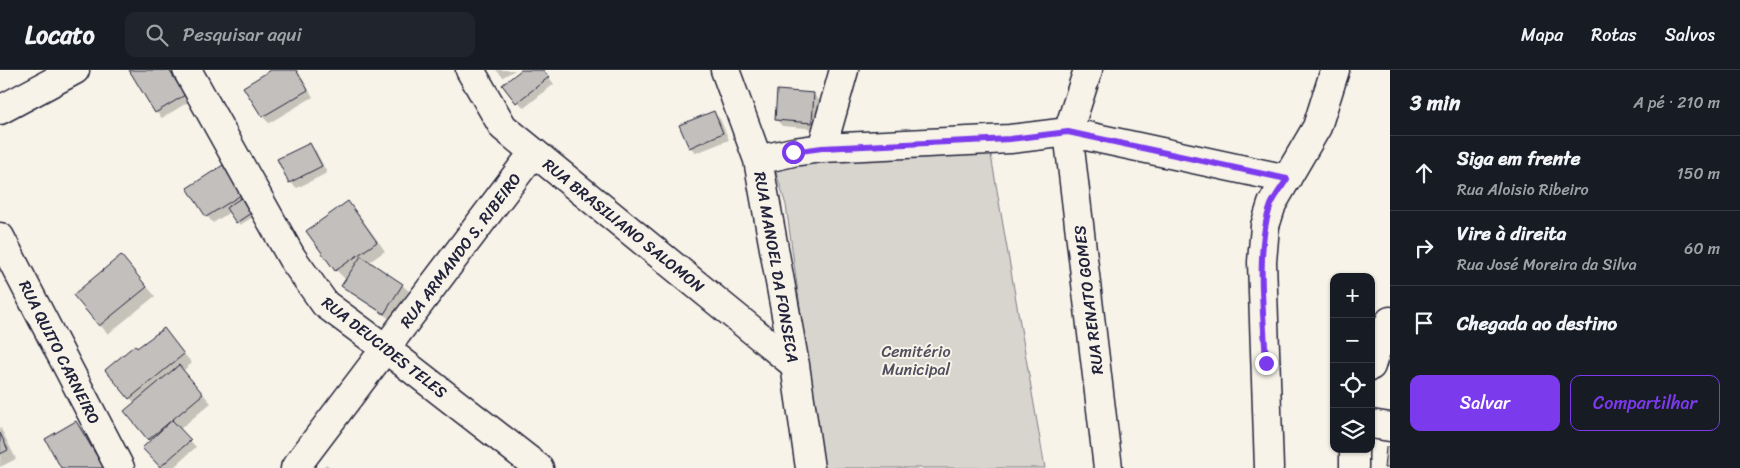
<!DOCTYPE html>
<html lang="pt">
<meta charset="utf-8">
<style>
:root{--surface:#171b24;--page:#20242c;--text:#f1f3f6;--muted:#9ea1a6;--line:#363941;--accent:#7c3aed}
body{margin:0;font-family:Sriracha,sans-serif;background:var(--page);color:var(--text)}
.controls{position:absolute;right:15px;bottom:15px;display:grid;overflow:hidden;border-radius:10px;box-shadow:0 1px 4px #0004}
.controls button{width:45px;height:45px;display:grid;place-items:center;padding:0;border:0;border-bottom:1px solid var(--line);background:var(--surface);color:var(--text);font:25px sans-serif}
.stop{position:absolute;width:15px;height:15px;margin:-11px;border:4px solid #7c3aed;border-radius:50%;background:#fff}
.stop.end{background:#7c3aed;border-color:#fff;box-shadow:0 1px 5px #0008}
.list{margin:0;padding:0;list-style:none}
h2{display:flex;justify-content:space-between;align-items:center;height:65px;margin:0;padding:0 20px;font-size:21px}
h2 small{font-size:16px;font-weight:400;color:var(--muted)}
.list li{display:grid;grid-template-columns:32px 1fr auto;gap:15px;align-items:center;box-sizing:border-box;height:75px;padding:0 20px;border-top:1px solid var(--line)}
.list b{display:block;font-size:19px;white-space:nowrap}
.list p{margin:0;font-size:16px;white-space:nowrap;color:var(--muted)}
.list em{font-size:16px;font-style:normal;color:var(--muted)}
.actions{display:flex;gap:10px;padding:15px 20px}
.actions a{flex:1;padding:11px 0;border:1px solid var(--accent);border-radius:10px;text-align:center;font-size:18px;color:var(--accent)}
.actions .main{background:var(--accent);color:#fff}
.icon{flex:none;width:28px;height:28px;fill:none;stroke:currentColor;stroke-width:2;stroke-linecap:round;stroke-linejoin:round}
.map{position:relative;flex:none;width:1390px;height:398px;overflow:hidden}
header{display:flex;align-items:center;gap:30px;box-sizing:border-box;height:70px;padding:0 25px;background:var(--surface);border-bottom:1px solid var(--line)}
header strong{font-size:24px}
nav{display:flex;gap:28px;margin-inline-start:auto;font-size:18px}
.search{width:350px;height:45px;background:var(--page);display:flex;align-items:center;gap:12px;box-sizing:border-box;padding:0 18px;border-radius:10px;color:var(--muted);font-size:19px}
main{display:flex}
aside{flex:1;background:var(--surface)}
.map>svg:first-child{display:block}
</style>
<header>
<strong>Locato</strong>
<div class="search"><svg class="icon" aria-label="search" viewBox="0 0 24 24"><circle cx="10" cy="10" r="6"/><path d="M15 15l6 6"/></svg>Pesquisar aqui</div>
<nav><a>Mapa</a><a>Rotas</a><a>Salvos</a></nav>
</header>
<main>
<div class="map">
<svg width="1390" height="398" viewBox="0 0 1390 398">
<rect width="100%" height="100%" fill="#f7f3e8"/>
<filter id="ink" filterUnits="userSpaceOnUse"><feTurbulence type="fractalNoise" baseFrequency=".02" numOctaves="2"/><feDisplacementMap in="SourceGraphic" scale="10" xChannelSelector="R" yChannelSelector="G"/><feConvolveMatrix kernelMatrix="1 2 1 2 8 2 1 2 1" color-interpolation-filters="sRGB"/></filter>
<g filter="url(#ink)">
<path fill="#d8d5cf" stroke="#7d7c85" d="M989 74 1045 398H822L786 135 774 96Z"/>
<path fill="#0003" d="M131 0H171L190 31 162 48 156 42Z
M273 0H297L313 27 269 53 263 47Z
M496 0H515L503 7Z
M523 0H543L554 14 524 38 504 15Z
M813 24 820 31 818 59 782 56 776 49Z
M713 42 720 49 729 70 696 83 690 77Z
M309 75 316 81 327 103 297 118 290 112Z
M222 97 229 103 247 132 244 133 253 147 240 155 230 142 213 153 207 146Z
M348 133 357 142 385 181 368 193 402 215 409 221 390 249 349 222 343 216 346 210 336 200 308 162Z
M121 186 155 226 108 264 100 255Z
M163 259 192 293 183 301 211 333 180 359 196 377 173 398H162L144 378 151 371 149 369 135 333 130 328 138 280Z
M76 352 85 361 106 398H63Z
M0 357 16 389 0 397Z
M326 394 331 398H323Z"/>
<path fill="#c2bfbd" stroke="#22223b" d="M129 0H169L185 25 155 43Z
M271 0H296L308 20 262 47 243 17Z
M521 0H543L549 7 516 33 502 15Z
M777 20 814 23 812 53 775 50Z
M714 41 723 63 689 78 679 55Z
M310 73 322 96 289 113 277 89Z
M223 95 241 125 206 147 187 118Z
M241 128 251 143 236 153 226 138Z
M348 131 377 172 335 201 306 161Z
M121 185 147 217 99 256 73 225Z
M361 186 403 214 384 244 341 216Z
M164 258 184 284 129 329 105 300 135 275 137 278Z
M179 295 203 324 148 370 124 341Z
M172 350 191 370 160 397 142 378Z
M76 351 104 398H61L45 369Z
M0 363 8 380 0 384Z
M1386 377H1390V398H1384Z"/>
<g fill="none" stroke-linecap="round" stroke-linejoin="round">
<g stroke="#22223b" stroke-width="31">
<path id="minor" d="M187 0 292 188 325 234 386 279 539 398
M470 0 503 57 795 295
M725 0 758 90 795 295 810 398
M1088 0 1068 62 1108 398
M0 40 75 0
M822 78 844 0
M758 90 793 82 822 78 1010 69 1068 62 1287 109
M0 167 120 398
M1371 296 1375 283 1390 251
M1371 354 1390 357
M295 398 534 82
M1269 398 1262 192 1265 156 1272 134 1317 57 1335 0
M1354 398V379"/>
</g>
<use href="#minor" stroke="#f7f3e8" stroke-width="28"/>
</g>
</g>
<g fill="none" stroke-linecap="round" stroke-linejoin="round" filter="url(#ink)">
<path stroke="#7c3aed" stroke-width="6" d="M793 82 822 78 1010 69 1068 62 1287 109C1282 117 1275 126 1271 135 1255 177 1264 248 1266 293"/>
</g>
<g text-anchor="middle" stroke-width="4" stroke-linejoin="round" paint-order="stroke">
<g font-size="16" fill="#22223b" stroke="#f7f3e8">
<text transform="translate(624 155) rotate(39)" y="6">RUA BRASILIANO SALOMON</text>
<text transform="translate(460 180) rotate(-53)" y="6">RUA ARMANDO S. RIBEIRO</text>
<text transform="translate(777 197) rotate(80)" y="6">RUA MANOEL DA FONSECA</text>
<text transform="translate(1088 230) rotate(-97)" y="6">RUA RENATO GOMES</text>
<text transform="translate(385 277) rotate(38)" y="6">RUA DEUCIDES TELES</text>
<text transform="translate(60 282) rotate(63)" y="6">RUA QUITO CARNEIRO</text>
</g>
<g font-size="16" fill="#504f60" stroke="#f7f3e8">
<text x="916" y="287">Cemitério<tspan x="916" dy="18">Municipal</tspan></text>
</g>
</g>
</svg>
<div class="controls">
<button>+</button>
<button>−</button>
<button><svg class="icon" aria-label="locate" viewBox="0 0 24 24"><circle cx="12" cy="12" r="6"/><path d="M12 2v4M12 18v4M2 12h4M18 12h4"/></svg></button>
<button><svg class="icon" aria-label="layers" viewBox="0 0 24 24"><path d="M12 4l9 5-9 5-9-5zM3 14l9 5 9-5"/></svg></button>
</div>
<div class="stop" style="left:793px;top:82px"></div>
<div class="stop end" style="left:1266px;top:293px"></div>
</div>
<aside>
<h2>3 min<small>A pé · 210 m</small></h2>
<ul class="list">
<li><svg class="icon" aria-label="ahead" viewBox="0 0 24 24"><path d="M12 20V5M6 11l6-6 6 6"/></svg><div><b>Siga em frente</b><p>Rua Aloisio Ribeiro</p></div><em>150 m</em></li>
<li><svg class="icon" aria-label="right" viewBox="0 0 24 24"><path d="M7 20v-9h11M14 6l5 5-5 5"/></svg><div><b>Vire à direita</b><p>Rua José Moreira da Silva</p></div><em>60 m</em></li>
<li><svg class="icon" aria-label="arrive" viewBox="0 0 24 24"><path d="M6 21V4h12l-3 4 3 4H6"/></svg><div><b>Chegada ao destino</b></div></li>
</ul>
<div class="actions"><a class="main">Salvar</a><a>Compartilhar</a></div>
</aside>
</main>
